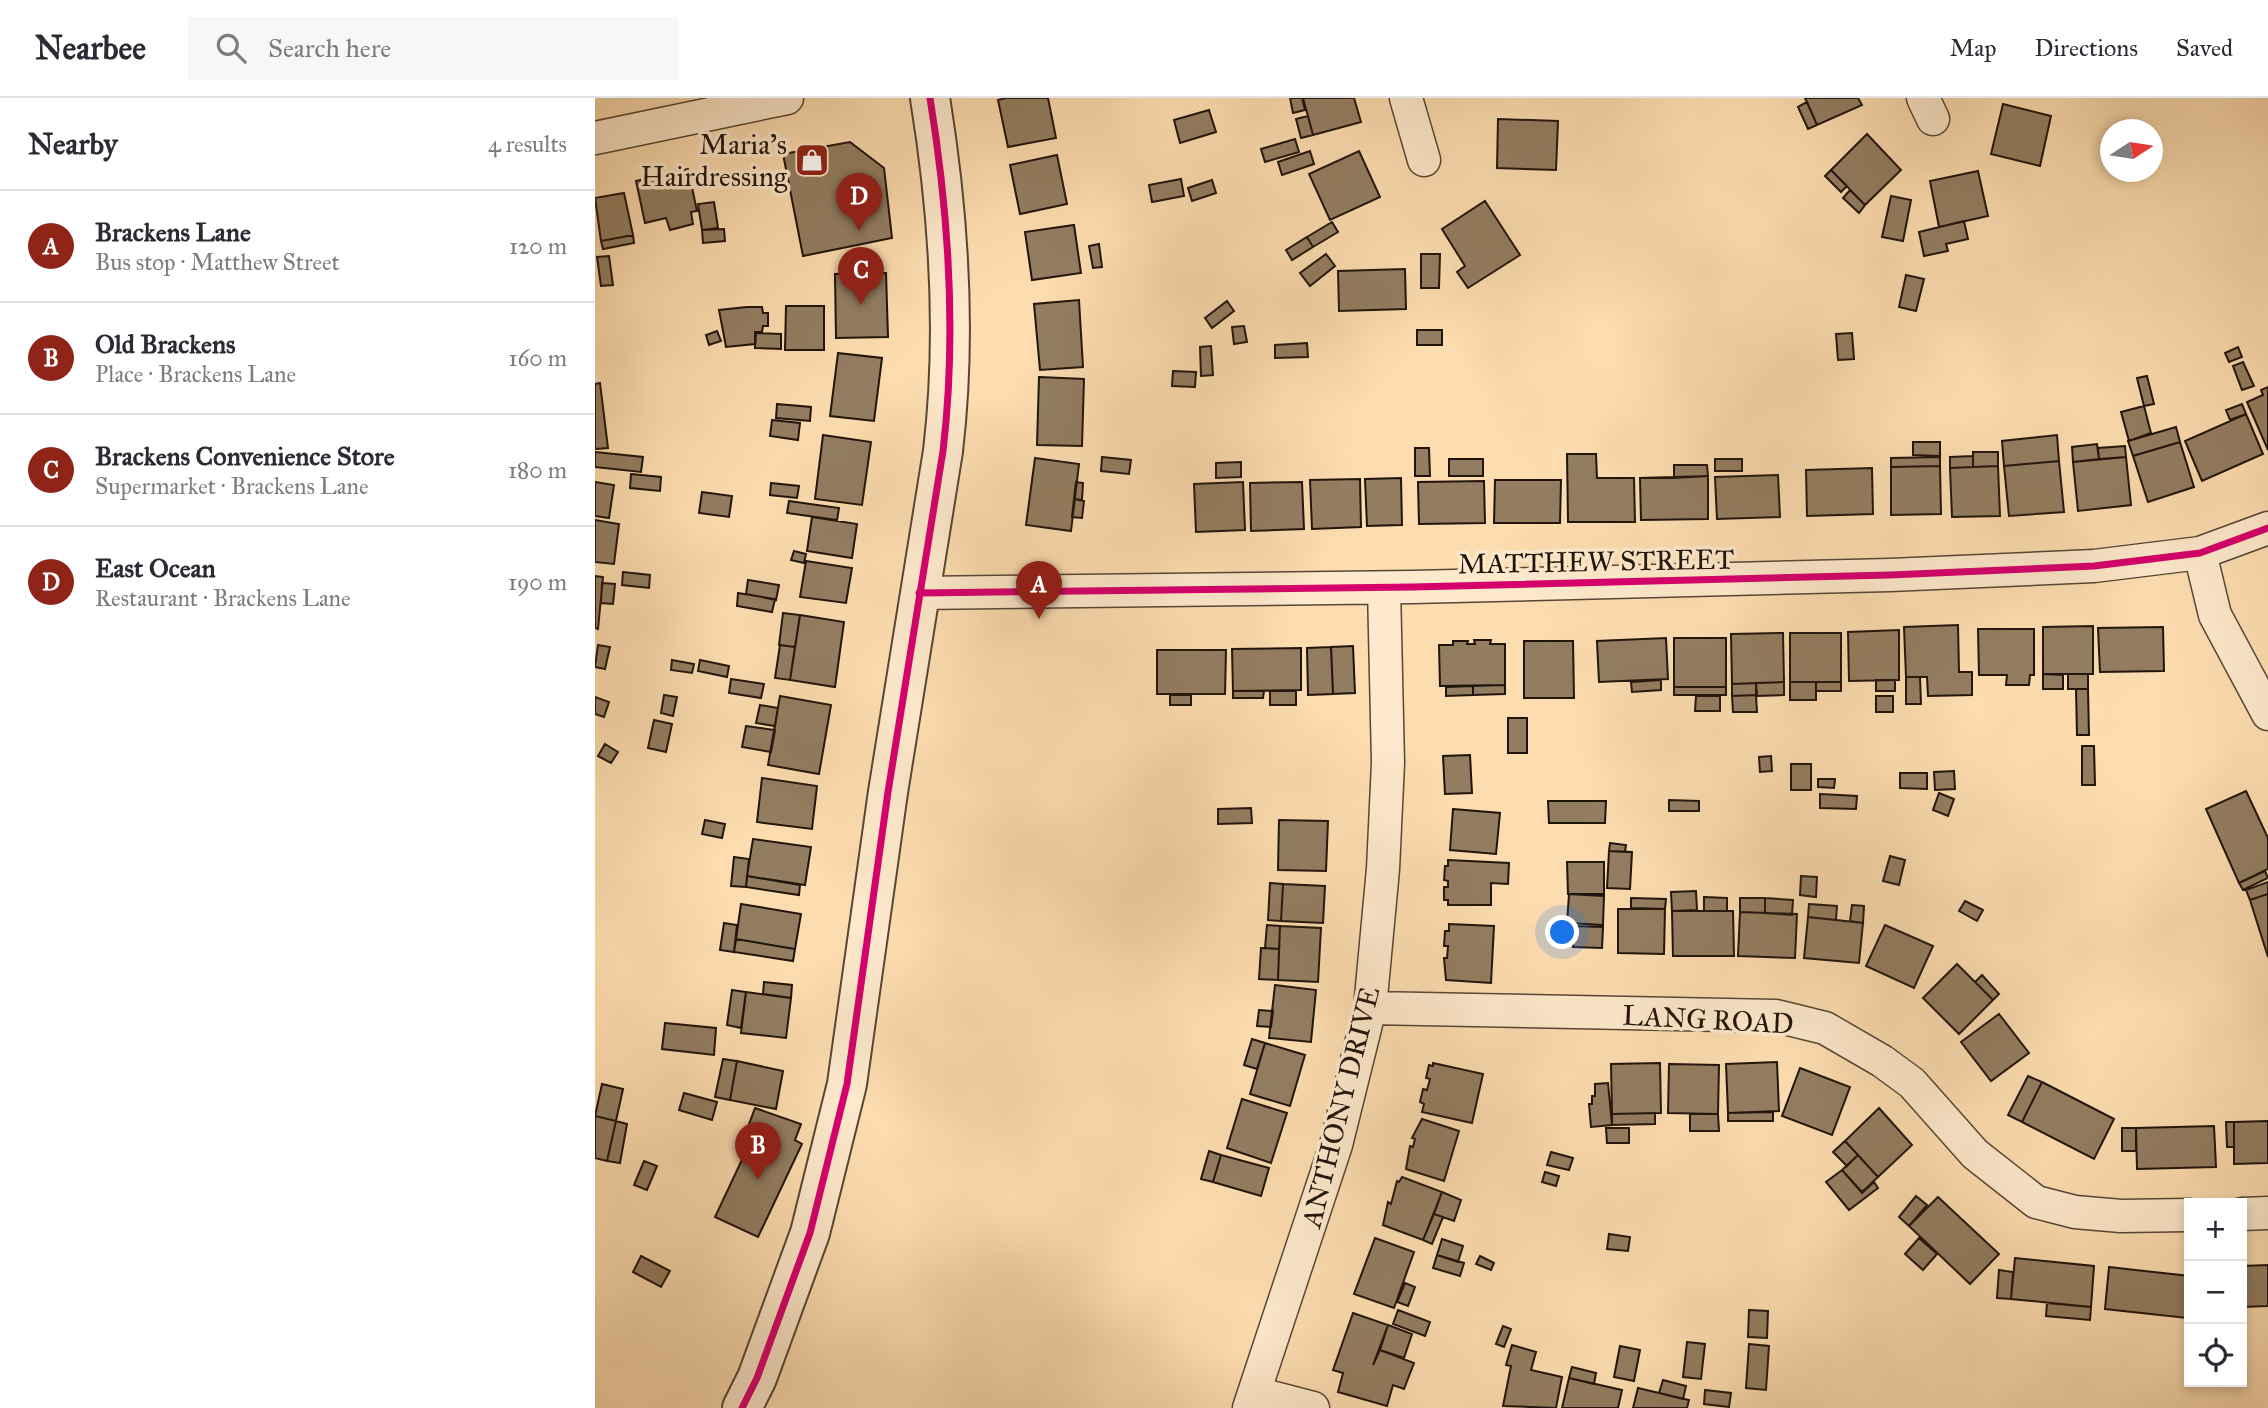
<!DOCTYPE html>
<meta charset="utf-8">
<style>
:root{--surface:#fff;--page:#f7f7f7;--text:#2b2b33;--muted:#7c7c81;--line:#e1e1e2;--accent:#8f2418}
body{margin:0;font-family:"IM FELL Great Primer",serif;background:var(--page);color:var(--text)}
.controls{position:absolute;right:21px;bottom:21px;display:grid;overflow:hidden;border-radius:0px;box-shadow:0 4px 10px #0003}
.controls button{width:63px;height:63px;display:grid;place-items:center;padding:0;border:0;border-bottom:2px solid var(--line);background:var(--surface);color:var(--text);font:35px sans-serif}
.compass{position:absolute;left:1505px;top:21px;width:63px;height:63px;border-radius:50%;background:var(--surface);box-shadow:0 4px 10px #0003;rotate:78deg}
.you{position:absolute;left:968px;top:835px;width:24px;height:24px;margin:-18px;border:5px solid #fff;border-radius:50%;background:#1a73e8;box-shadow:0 0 0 10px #1a73e833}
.badge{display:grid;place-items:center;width:46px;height:46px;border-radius:50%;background:var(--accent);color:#fff;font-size:23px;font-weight:700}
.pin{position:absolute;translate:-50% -58px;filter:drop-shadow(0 2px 4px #0008)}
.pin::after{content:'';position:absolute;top:37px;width:24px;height:21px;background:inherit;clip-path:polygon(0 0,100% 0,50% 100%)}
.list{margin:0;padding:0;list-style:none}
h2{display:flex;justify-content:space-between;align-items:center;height:91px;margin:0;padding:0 28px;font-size:30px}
h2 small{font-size:23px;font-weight:400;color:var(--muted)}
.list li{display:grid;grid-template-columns:46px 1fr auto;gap:21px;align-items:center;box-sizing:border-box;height:112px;padding:0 28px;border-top:2px solid var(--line)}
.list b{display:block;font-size:26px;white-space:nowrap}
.list p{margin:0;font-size:23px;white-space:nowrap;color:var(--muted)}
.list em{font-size:23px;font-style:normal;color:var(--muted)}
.icon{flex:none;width:38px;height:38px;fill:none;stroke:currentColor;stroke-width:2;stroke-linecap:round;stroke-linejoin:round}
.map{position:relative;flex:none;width:1673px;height:1310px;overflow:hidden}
header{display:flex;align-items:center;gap:42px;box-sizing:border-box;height:98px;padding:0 35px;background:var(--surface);border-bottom:2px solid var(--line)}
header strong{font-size:33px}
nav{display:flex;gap:38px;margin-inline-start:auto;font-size:24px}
.search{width:490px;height:63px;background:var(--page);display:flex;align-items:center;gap:18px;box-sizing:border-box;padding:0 24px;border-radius:0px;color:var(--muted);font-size:26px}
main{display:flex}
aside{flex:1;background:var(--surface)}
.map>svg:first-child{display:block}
</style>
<header>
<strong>Nearbee</strong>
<div class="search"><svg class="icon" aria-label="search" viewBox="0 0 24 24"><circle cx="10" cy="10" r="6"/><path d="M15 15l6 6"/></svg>Search here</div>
<nav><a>Map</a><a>Directions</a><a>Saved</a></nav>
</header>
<main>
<aside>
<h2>Nearby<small>4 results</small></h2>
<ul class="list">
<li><span class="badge">A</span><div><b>Brackens Lane</b><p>Bus stop · Matthew Street</p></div><em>120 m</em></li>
<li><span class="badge">B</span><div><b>Old Brackens</b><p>Place · Brackens Lane</p></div><em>160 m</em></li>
<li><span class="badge">C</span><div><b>Brackens Convenience Store</b><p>Supermarket · Brackens Lane</p></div><em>180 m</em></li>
<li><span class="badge">D</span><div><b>East Ocean</b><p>Restaurant · Brackens Lane</p></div><em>190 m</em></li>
</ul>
</aside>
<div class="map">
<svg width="1673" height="1310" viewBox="0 0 1673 1310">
<rect width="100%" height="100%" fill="#fdddb0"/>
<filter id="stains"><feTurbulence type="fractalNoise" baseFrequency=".00286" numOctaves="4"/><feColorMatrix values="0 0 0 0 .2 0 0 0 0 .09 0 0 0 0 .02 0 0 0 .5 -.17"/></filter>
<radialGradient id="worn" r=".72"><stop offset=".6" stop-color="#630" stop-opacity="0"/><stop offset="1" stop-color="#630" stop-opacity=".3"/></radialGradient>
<path fill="#937d61" stroke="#20140c" stroke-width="2" d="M411 0H453L461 40 413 49 403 2Z
M695 0H707L710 12 698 15Z
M708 0H759L766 24 718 37Z
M1210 0H1263L1267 7 1222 27Z
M1212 4 1222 27 1213 31 1203 9Z
M1408 6 1456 18 1445 68 1396 56Z
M614 12 621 34 585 45 579 22Z
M713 18 718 37 706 40 701 21Z
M903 21 963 23 961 72 902 70Z
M1272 36 1306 72 1270 107 1236 72Z
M700 41 704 54 670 64 666 51Z
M255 44 289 70 297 140 208 158 188 56Z
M715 53 719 66 687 77 683 64Z
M764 53 785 99 735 122 714 76Z
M462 57 472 106 425 116 415 67Z
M93 71 102 113 96 114 98 126 75 132 71 120 50 125 41 83Z
M1236 72 1252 88 1246 94 1230 78Z
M1383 73 1393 118 1344 129 1335 83Z
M586 81 589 98 557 104 554 87Z
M617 82 621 95 597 103 593 90Z
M1255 92 1270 107 1264 115 1248 100Z
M29 95 38 137 6 143 0 100Z
M1296 98 1316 102 1308 143 1287 139Z
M890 103 925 157 873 190 862 174 870 168 847 131Z
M119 104 123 130 107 132 103 106Z
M1369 123 1373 141 1351 146 1353 153 1329 158 1324 134Z
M737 124 743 134 718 149 712 139Z
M479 127 486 175 437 182 430 134Z
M129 131 130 143 108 145 107 132Z
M38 137 39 145 8 151 6 143Z
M712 139 718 149 697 162 691 152Z
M504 146 507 169 498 170 494 148Z
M731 156 740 168 715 188 705 175Z
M826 156H845L844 190H826Z
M14 158 18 187 6 188 2 159Z
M810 171 811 211 744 213 743 173Z
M291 175 293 239 241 240 240 176Z
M1311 177 1329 181 1321 213 1304 209Z
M484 202 488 269 445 272 439 206Z
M632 203 639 213 617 230 610 220Z
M191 208H229V252H190Z
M152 209H167L168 215H173V228H168L167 234H160V246L131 249 124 212Z
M649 228 652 244 639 246 637 229Z
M822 232H847V247H822Z
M122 233 126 243 114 247 111 237Z
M161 235 186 236V251L160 250Z
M1257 235 1259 261 1243 262 1241 236Z
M712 245 713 259 680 260V247Z
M616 248 618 277 606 278 605 249Z
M1643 249 1647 259 1634 264 1630 255Z
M243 255 287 260 279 323 235 318Z
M1648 264 1659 288 1647 292 1638 268Z
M578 273 601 274 600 289 577 288Z
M1552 278 1559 306 1549 308 1542 280Z
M444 279 489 281 487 348 442 347Z
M5 285 13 350 0 351V286Z
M1673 289V352L1652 304 1668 297 1666 292Z
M182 306 216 309 215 323 181 320Z
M1647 306 1651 316 1635 322 1631 312Z
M1549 308 1556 335 1534 343 1526 314Z
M1651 316 1668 356 1607 383 1590 343Z
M177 322 205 325 203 342 175 338Z
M1581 329 1585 344 1538 358 1533 343Z
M228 337 276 344 267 407 220 401Z
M1462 337 1464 363 1409 368 1407 343Z
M1318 344H1345V358L1318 357Z
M1585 344 1599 389 1553 404 1538 358Z
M1502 346 1504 361 1478 364 1477 349Z
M1530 348 1531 359 1504 361 1503 350Z
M820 350H834L835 378H820Z
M0 354 48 359 46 374 0 369Z
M1378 354H1403V368L1378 369Z
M972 356H1001L1002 380H1039L1040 424H973Z
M1378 358V369L1355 370V359Z
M507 359 536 362 534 376 506 373Z
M1345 359V368L1296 369V360Z
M1531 359 1536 407 1483 413 1478 364Z
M440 360 484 366 476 433 431 427Z
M854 361H888V378H854Z
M1120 361H1147V373H1120Z
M1464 363 1469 414 1414 418 1409 368Z
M646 364V379L621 380V365Z
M1079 367H1112L1113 378 1079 380Z
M1345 368 1346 416 1296 417V369Z
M1403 368 1405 418 1357 419 1355 370Z
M1277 370 1278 416 1212 418 1211 372Z
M36 376 66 379 65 393 35 390Z
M1183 377 1185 419 1122 421 1120 379Z
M1113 378V421L1046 422 1045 380Z
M806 380 807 427 772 428 770 381Z
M765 381 766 429 717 431 715 382Z
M900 382H966L965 425H899Z
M889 383 890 425 824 426 823 384Z
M0 384 19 387 14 420 0 418Z
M481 384 488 385 487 402 479 401Z
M648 384 650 432 601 434 599 386Z
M707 384 709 431 656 433 655 385Z
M176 385 204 388 202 400 175 397Z
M107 394 137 398 134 419 104 415Z
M479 401 489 403 487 420 477 419Z
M194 403 244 410 242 422 192 415Z
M217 419 262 426 257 460 212 453Z
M0 422 24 426 19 466 0 464Z
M199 453 211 456 209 465 196 462Z
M211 463 257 470 251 505 205 499Z
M28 474 55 477 54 490 27 487Z
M0 478 8 479 3 531 0 530Z
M153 482 184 487 181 502 151 496Z
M7 485 20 486 18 506 6 505Z
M143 495 180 501 177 514 142 508Z
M188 515 205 517 200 549 184 547Z
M205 517 249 524 240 589 195 582Z
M1363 527 1364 574H1377V597L1333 598 1332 579H1311L1309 529Z
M1498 528V576H1448V529Z
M1568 529 1569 573 1505 574 1503 530Z
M1383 531H1439V577H1435L1434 587H1411L1412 577H1384Z
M1304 532V582L1254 583 1253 534Z
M1188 535 1189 584 1137 586 1136 536Z
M1195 535H1246V584H1195Z
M1071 540 1073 581 1004 584 1002 543Z
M1079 540H1131V589H1079Z
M879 542H896L895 546H910V587L845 588 844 547H858V543H873L872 546H880Z
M929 543H978L979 600H929Z
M3 547 15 549 10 571 0 569Z
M185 547 200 549 195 582 180 580Z
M758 548 760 595 738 596 736 549Z
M736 549 738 596 713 597 712 550Z
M706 550V592L638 593 637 551Z
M562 552H631L630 596H562Z
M77 562 99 566 97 575 76 572Z
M105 562 134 568 132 579 103 573Z
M1448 576 1468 577V591H1448Z
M1473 576H1493V591H1473Z
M1311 579H1325L1326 606H1311Z
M136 581 169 586 166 600 134 595Z
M1066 582V592L1037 594 1036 584Z
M1281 582H1300V593H1281Z
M1189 584V597L1162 598 1161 585Z
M1195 584H1221V602H1195Z
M1221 584H1246V593H1221Z
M1161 585V597L1137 598V586Z
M910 587V596L878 597V588Z
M878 588V597L851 598V589Z
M1079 589H1131V597H1079Z
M1481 591H1493L1494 637H1482Z
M638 593H669L668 600H638Z
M675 593H701V607H675Z
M69 597 82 599 78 618 66 615Z
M575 597H596V607H575Z
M1161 597 1162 614H1138L1137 598Z
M185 598 236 607 224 676 173 667Z
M1101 598H1125V613H1100Z
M1281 598H1298V614H1281Z
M0 599 14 604 9 619 0 616Z
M165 607 183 610 180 628 161 625Z
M913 620H932V655H913Z
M59 622 77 626 71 654 53 650Z
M151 628 180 632 176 654 147 649Z
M10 646 23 654 16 665 3 658Z
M1487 648H1499L1500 687H1487Z
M875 657 877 695 850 696 848 658Z
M1176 658 1177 673 1165 674 1164 659Z
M1196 666H1216V692H1196Z
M1359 673 1360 691 1340 692 1339 674Z
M1305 675H1332V691L1305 690Z
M167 680 222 688 217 731 162 724Z
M1223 681H1240L1239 690 1223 689Z
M1651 693 1673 740V771L1644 785 1611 711Z
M1344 695 1359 701 1353 718 1338 712Z
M1225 696 1262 698 1261 711 1225 710Z
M1074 702 1104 703V713H1074Z
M953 703H1011L1010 725H954Z
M656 710 657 725 623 726V711Z
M858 711 905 715 901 756 855 752Z
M110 722 130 726 127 740 107 736Z
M684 722 733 723 731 773 683 772Z
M158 741 216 749 210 787 152 778Z
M1015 745 1031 747 1030 754 1014 753Z
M1014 753 1037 754 1035 791 1012 790Z
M1295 758 1310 762 1304 787 1288 783Z
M139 759 154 761 151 789 136 788Z
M853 762 914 765 913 786 896 785V807H853V802H849V789H853V783L849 782 850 768H853Z
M972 764H1009V796H973Z
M1670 773 1673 780 1648 792 1644 785Z
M152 778 205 787 204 797 151 789Z
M1206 778 1222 779 1221 799 1205 797Z
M1673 784V796L1655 802 1651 792Z
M675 785 688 786 686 823 673 822Z
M688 786 730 788 728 825 686 823Z
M1101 793 1102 812 1077 813 1076 794Z
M974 796 1009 798 1008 827 972 825Z
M1673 796V859L1655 802Z
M1109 799 1132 800V813H1109Z
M1036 800 1071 801 1070 811 1036 810Z
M1145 800H1170V815L1145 814Z
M1170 800 1198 802 1197 817 1170 815Z
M1370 803 1388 812 1382 823 1364 813Z
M146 806 206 816 200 851 141 841Z
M1214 806 1242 808 1241 822 1213 819Z
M1257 807 1269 808 1268 825 1255 823Z
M1023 811H1070L1069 856 1023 855Z
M1077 813H1138L1139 858H1078Z
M1145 814 1202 816 1200 860 1143 858Z
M1213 819 1268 825 1264 865 1209 860Z
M129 825 142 827 139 854 125 852Z
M854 826 899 828 896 885 851 882 849 860H852L853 848H849L850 833H854Z
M672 827 685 828 684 851 670 850Z
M1290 827 1338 848 1319 890 1271 868Z
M685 828 726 830 723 884 683 882Z
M979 828 1008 829 1007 850 978 849Z
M141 841 200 851 198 863 139 854Z
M666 850 684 851 683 882 664 881Z
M1362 866 1398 902 1364 936 1328 900Z
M1387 877 1404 896 1398 902 1380 884Z
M169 884 197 887 196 900 168 896Z
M680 887 721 892 716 944 674 940Z
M137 892 151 894 146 930 132 927Z
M151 894 196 900 191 940 146 935Z
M664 912 678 913 676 929 662 928Z
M1404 916 1434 955 1396 983 1366 944Z
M70 925 121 930 119 957 67 951Z
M657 941 670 945 662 971 649 967Z
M670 945 710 957 695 1008 655 996Z
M128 961 142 963 135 1002 120 999Z
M142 963 188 973 181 1011 135 1002Z
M1182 964 1184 1013 1133 1015 1131 966Z
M838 965 888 976 877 1025 827 1014 829 1006 825 1004 828 991 832 992 835 981 831 980 834 967 838 968Z
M1065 965 1066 1015 1017 1016 1016 966Z
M1074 966 1124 967 1123 1016 1073 1015Z
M1205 970 1255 989 1237 1037 1187 1018Z
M1433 978 1447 984 1427 1024 1413 1017Z
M1447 984 1519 1021 1499 1061 1427 1024Z
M1013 985 1017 1027 996 1029 994 1006H997V998H1000V986Z
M7 986 28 991 21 1023 0 1018Z
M89 995 122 1004 117 1022 84 1012Z
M647 1001 692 1015 676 1065 632 1050Z
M160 1010 206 1026 200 1042 207 1046 163 1139 120 1119 161 1032 153 1029Z
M1284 1010 1317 1047 1283 1079 1250 1043Z
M1178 1014V1023H1133V1015Z
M1060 1015V1026L1017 1027V1016Z
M1095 1016H1123L1124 1033H1095Z
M0 1018 21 1023 12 1063 0 1060Z
M827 1021 864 1033 849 1083 811 1071 815 1048 818 1049 820 1041 817 1040Z
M21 1023 32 1026 25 1065 12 1063Z
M1673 1023V1065L1639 1066V1024Z
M1631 1024H1639V1049H1632Z
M1619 1028 1621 1069 1542 1071 1541 1030Z
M1011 1030H1034V1045H1012Z
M1527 1030H1541V1053H1527Z
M1250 1043 1263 1057 1252 1068 1238 1054Z
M614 1053 626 1057 618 1084 606 1081Z
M956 1054 978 1060 974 1072 952 1067Z
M626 1057 674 1070 666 1098 618 1084Z
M1263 1057 1283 1079 1267 1094 1247 1072Z
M49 1063 62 1068 52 1092 39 1087Z
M1247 1072 1267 1095 1279 1084 1283 1090 1254 1112 1231 1084Z
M950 1074 964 1078 961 1088 947 1084Z
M807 1079 847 1094 828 1142 788 1127 793 1104 796 1106 802 1083 804 1084Z
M847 1094 866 1102 859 1123 839 1116Z
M1321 1098 1332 1107 1314 1128 1304 1119Z
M1343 1099 1404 1156 1375 1186 1314 1128Z
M839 1116 848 1119 837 1146 828 1142Z
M1014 1136 1035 1139 1033 1153 1012 1151Z
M780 1140 819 1154 799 1210 759 1196Z
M1324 1140 1342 1156 1328 1172 1310 1156Z
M847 1141 868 1148 863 1164 842 1157Z
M842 1157 869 1165 865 1178 838 1170Z
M46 1158 75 1173 66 1189 38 1174Z
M885 1158 899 1165 896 1172 881 1166Z
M1420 1160 1499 1168 1496 1209 1416 1201Z
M1673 1167V1208L1647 1209V1168Z
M1514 1169 1594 1178 1592 1220 1510 1211Z
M1404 1172 1418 1174 1416 1201 1402 1200Z
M810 1185 820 1189 813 1208 802 1204Z
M1452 1205 1496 1209 1495 1222 1451 1218Z
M803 1212 835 1224 830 1238 798 1226Z
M1154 1212 1173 1213 1172 1240 1153 1239Z
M758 1215 793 1227 778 1267 785 1252 819 1265 809 1291 798 1287 792 1308 743 1294 748 1275 738 1272Z
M793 1227 817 1236 809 1260 785 1252Z
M908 1228 916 1231 909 1249 901 1246Z
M1092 1244 1110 1246 1106 1281 1088 1279Z
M1154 1246 1174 1248 1171 1292 1151 1290Z
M917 1247 941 1254 936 1272 967 1279 961 1310 908 1308 916 1268 911 1267Z
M1025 1248 1045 1252 1039 1283 1019 1279Z
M977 1269 1001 1275 999 1286 974 1280Z
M974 1280 1027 1292 1023 1310H967Z
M1068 1282 1091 1288 1088 1301 1064 1295Z
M1043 1290 1094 1302 1092 1310H1038Z
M1110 1292 1136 1295 1134 1309 1109 1306Z"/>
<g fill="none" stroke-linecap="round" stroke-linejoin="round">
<g stroke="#574635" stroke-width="35">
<path id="minor" d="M811 0 829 62
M1328 0 1338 21
M0 40 192 0
M1605 455 1620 517 1673 616
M324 495 818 489 1295 477 1499 468 1605 455 1673 430
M775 910 1181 918 1230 930 1287 963 1317 985 1380 1056 1441 1104 1480 1114 1526 1118 1594 1117
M1647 1116 1673 1115
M660 1295 718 1310
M654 1310 741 1047 775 910 788 771 793 665 789 490"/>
</g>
<g stroke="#574635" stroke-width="42">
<path id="tertiary" d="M147 1310 162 1280 215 1135 252 986 293 694 348 353C362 235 354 117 335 0"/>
</g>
<use href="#minor" stroke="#fee9cc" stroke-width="32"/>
<use href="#tertiary" stroke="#fee9cc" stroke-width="38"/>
<g stroke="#fee9cc" stroke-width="11">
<path id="cycleway" d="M324 495 818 489 1295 477 1499 468 1605 455 1673 430
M147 1310 162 1280 215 1135 252 986 293 694 348 353C362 235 354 117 335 0"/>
</g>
<use href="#cycleway" stroke="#d6006c" stroke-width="7"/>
</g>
<defs>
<g id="shop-square" transform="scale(1.75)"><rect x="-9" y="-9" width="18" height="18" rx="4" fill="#8f2418" stroke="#fee9cc"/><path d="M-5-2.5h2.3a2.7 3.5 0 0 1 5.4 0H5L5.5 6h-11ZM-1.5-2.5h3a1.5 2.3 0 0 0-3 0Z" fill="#fff"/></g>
</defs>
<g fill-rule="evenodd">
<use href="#shop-square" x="217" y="62"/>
</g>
<g text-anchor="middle" stroke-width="7" stroke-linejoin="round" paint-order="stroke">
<g font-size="28" fill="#20140c" stroke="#fee9cc" text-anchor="end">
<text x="192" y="56">Maria's<tspan x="192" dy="32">Hairdressing</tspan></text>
</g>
<g font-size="28" fill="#20140c" stroke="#fee9cc">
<text transform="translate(1001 463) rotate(-1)" y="10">MATTHEW STREET</text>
<text transform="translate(1113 921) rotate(3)" y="10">LANG ROAD</text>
<text transform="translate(745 1009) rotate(-76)" y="10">ANTHONY DRIVE</text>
</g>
</g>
<rect width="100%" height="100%" filter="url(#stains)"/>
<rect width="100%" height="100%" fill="url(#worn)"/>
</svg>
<div class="controls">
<button>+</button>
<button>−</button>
<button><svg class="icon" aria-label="locate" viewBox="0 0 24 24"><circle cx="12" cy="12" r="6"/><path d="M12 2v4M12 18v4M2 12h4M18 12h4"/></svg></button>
</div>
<svg class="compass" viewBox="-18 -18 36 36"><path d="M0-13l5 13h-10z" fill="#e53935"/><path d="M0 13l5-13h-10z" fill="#7c7c81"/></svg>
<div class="you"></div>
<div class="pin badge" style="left:444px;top:521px">A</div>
<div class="pin badge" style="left:163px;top:1082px">B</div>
<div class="pin badge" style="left:266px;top:207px">C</div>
<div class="pin badge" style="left:264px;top:133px">D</div>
</div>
</main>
